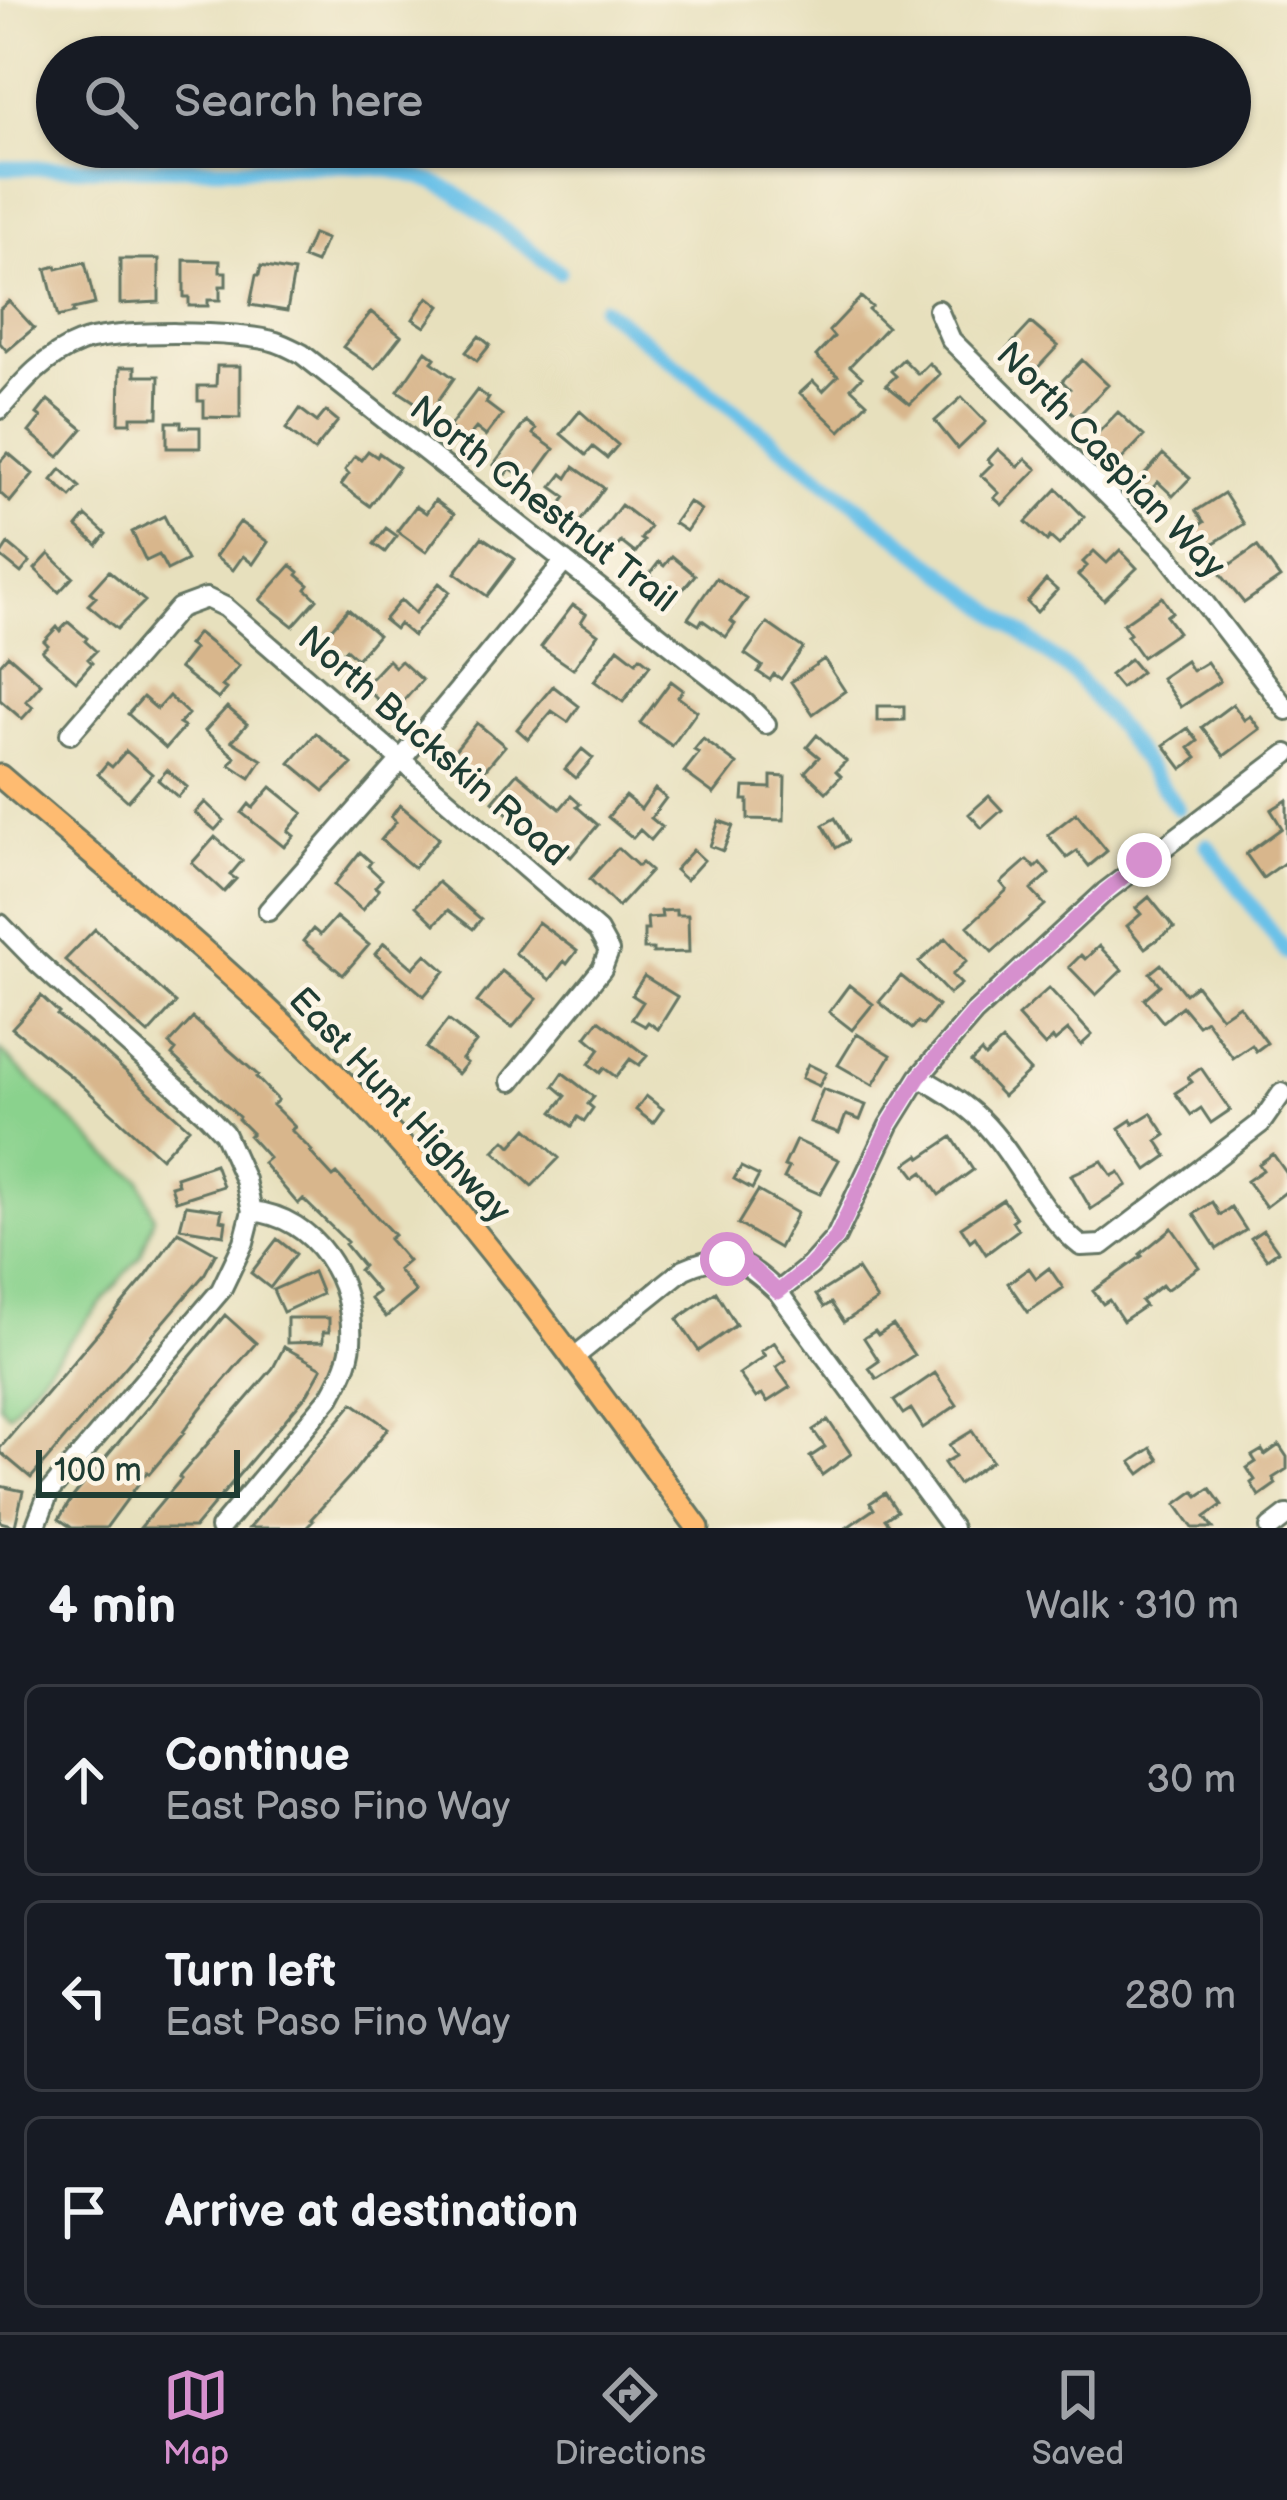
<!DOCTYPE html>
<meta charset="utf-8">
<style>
:root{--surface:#171b24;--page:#242831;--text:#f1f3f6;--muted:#9ea1a6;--line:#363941;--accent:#d690ce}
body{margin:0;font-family:"Balsamiq Sans",sans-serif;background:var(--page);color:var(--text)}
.scale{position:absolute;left:36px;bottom:30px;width:204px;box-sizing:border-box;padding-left:12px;border:6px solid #1f3d34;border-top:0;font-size:33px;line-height:42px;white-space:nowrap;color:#1f3d34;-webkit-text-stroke:9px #fcf5e5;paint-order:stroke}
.stop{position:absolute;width:36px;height:36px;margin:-27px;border:9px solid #d690ce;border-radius:50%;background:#fff}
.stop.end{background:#d690ce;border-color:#fff;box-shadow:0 3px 12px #0008}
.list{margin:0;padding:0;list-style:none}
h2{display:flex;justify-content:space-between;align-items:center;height:156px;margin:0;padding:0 48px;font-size:51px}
h2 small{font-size:39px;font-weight:400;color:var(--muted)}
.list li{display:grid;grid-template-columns:78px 1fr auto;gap:36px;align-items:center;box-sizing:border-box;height:192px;margin:0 24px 24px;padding:0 24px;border:3px solid var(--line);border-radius:18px}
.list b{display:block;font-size:45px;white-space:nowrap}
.list p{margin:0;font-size:39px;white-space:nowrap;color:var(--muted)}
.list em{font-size:39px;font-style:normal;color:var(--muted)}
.icon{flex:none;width:66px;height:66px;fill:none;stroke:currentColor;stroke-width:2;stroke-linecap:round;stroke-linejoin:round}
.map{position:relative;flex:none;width:1287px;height:1528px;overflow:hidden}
.search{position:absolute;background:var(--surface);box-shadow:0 3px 9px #0004;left:36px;right:36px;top:36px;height:132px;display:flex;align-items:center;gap:30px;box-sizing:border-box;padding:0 42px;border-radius:66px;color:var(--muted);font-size:45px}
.sheet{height:804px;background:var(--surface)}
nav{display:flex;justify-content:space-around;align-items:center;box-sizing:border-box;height:168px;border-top:3px solid var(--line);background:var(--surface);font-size:33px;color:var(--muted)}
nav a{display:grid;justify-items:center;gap:6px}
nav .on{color:var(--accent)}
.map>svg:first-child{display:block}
</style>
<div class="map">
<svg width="1287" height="1528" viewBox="0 0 1287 1528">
<rect width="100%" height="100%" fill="#fcf5e5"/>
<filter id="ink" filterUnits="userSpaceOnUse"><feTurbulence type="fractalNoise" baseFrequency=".00833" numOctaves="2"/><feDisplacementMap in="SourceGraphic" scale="24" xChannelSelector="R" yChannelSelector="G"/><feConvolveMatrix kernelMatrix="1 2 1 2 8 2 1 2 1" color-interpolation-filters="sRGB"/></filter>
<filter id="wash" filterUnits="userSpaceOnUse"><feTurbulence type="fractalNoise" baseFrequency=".004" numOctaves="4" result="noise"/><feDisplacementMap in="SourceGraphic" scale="48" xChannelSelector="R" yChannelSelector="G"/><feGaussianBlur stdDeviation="2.7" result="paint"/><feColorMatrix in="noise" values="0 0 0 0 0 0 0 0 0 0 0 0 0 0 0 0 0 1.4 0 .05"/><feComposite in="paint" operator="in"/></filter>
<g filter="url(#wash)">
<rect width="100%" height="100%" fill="#e7e0bd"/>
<path fill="#8ad28d" stroke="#548860" stroke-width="3" d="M0 1050 108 1156 140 1179 154 1217 141 1255 9 1414 0 1405Z"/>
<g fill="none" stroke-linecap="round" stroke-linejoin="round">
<path stroke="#6bc1e8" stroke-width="15" d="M0 168C77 168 154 168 230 168 305 168 390 155 456 193L559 272
M603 308 1074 674 1119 728 1178 808
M1207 845 1287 953"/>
</g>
<g id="blocks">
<path fill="#d8b68c" d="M313 234 326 239 316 263 303 258Z
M120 259H159V302L120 304Z
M184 260 220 261V272H226V286H220V300H208V306H189V297H184Z
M85 262 95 304 73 309 74 313 58 317 46 269 56 266 57 269Z
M261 266 294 272 287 311 250 305 256 275H259Z
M428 297 440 306 425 327 413 319Z
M861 297 872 307 869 310 887 327 850 366 862 377 851 388 867 403 840 431 800 393 813 381 823 391 838 376 816 356 834 337 829 331Z
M9 301 34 328 7 351 0 343V309Z
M371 312 401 336 375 369 343 347Z
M1031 323 1058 346 1031 375 1005 351Z
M479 336 490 345 477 361 466 352Z
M426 351 435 358 432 362 454 378 430 412 398 391Z
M903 359 918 374 929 363 940 374 910 404 886 385 896 376 891 371Z
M1082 360 1108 385 1077 417 1059 401 1070 389 1062 381Z
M217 366H240V418L204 417V401H198V386H216Z
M120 367H135V376H159L158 417H131V423H119Z
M477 390 489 398 486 403 502 415 486 436 476 428 466 440 449 427Z
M962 397 986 422 958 449 935 421Z
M48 400 83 429 59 457 29 432 41 417 37 414Z
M300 409 317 422 326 411 338 421 314 451 286 429Z
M580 411 618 445 607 458 593 447 586 455 561 434Z
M1118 412 1144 436 1119 462 1093 438Z
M526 421 536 429 533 434 554 449 530 482 510 468 506 474 494 465Z
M167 422H181V427H200V448H167Z
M998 449 1018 467 1026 459 1037 469 1002 505 994 498 999 493 981 475 992 464 988 460Z
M368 451 377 457 379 453 399 467 370 506 341 485 349 474 345 470 355 456 361 460Z
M8 453 33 474 10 502 0 493V462Z
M1163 454 1190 478 1173 496 1158 482 1149 492 1138 482Z
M574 467 604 488 576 527 555 512 566 497 552 487 562 474 567 478Z
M61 469 80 487 71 497 52 480Z
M1057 489 1084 517 1059 545 1050 537 1047 541 1026 522Z
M1224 493 1244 524 1209 546 1208 544 1200 549 1189 532 1204 522 1196 511Z
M435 500 454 514 426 552 397 531 416 506 426 513Z
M689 502 701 510 686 531 674 523Z
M621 505 650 527 641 539 644 541 635 553 621 542 610 555 593 542Z
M86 516 106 534 97 545 77 527Z
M164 516 187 560 167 570 159 555 146 561 132 532Z
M240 522 268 542 253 564 243 556 233 570 215 557Z
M386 528 397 536 385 552 374 544Z
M482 537 515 559 487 596 455 573Z
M8 544 30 562 21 573 0 556Z
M1257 546 1280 578 1244 603 1219 572Z
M1120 550 1137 568 1104 600 1078 575 1087 566 1083 562 1094 551 1107 563Z
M49 554 73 577 59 592 35 569Z
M672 556 695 575 671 604 659 595 665 587 649 575 659 562 664 566Z
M291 565 299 572 297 575 309 585 306 589 317 599 293 626 260 600Z
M109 571 145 601 117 629 88 605 96 597 90 592Z
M716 578 747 599 731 621 735 624 726 637 702 620 699 625 688 618Z
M1046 580 1057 590 1037 612 1027 602Z
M439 583 450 592 413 636 399 624 395 629 384 620 401 600 415 613Z
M1162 597 1172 612 1166 616 1178 632 1142 657 1127 636 1130 634 1123 624Z
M573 605 586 614 581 622 598 634 573 669 541 647Z
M348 609 378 635 357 659 346 649 333 663 318 651 325 644 321 641Z
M68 622 87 638 85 641 96 651 88 659 92 663 76 681 42 651 48 645 44 641 57 627 60 631Z
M767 623 803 648 781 679 774 674 770 680 758 672 762 666 745 654Z
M198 633 239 666 222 686 226 689 218 699 179 668 194 649 188 645Z
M618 648 636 662 640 657 650 665 623 702 594 681Z
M8 655 41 684 26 701 33 707 22 719 0 700V664Z
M824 659 845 691 813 714 791 682Z
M1130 659 1141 672 1121 688 1110 675Z
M388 660 395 667 401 661 422 680 392 714 364 686Z
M1186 661 1192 671 1207 662 1220 681 1181 707 1161 678Z
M671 681 683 690 678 697 697 711 672 746 640 723Z
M553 686 579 706 568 722 552 711 528 739 517 729Z
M169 696 188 714 179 724 184 727 166 748 128 714 143 697 157 709Z
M1233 704 1244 720 1250 716 1260 729 1224 756 1202 727Z
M877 706H904V720L877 721Z
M227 707 247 724 232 741 262 760 250 778 230 765 235 757 205 731Z
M477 723 505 746 478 778 460 764 456 769 446 761Z
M1188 728 1198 741 1189 748 1197 758 1182 769 1164 745Z
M316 733 352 764 324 791 290 763Z
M817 735 846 761 836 771 841 776 826 792 805 772 819 757 807 747Z
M703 739 737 764 714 794 684 772 699 753 694 750Z
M582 749 593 758 576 778 565 769Z
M126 751 152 774 128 801 98 774 107 763 112 767Z
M167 770 187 787 178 797 158 780Z
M517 773 560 809 571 796 580 804 577 807 598 825 571 857 553 841 547 848 493 801Z
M771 776 785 777 784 820 748 819V800H743L744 787 771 788Z
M271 787 303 813 288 831 294 836 284 847 242 813 249 804 253 808Z
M655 789 666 798 651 818 662 827 651 840 640 830 633 838 608 817 625 796 641 809Z
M989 796 1002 810 982 828 969 814Z
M1287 800V861L1263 878 1246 854 1282 828 1271 810Z
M205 802 224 820 215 830 195 813Z
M400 805 439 838 414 868 381 840 396 822 391 817Z
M1076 813 1107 851 1089 866 1077 851 1067 858 1048 835Z
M835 818 848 841 836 848 823 825Z
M719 821 733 826 723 851 710 846Z
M215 837 242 861 230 875 236 879 224 892 192 863Z
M618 848 638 866 642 863 651 871 618 907 590 879Z
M693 850 704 860 686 880 675 870Z
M360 852 371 862 368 866 382 879 375 887 379 890 362 910 334 885Z
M1027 860 1035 868 1040 863 1049 874 1031 890 1045 905 992 952 968 926 1007 890 1001 883Z
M438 882 481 919 473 929 448 910 435 924 416 906Z
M1149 897 1174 928 1145 948 1127 926 1141 914 1136 908Z
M676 910V915H688L689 952 653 953V949H644V930H648L647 918 662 917 661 911Z
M336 917 369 945 343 975 303 941 313 929 320 935Z
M538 922 577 951 567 964 564 961 550 980 515 953Z
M95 929 176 1003 148 1034 65 960Z
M946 938 967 961 952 975 961 984 949 994 919 962Z
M384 943 413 968 426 954 445 971 424 996 375 954Z
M1099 946 1122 970 1096 995 1069 967 1081 955 1085 959Z
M1161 964 1185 994 1196 985 1221 1017 1239 1005 1267 1043 1256 1051 1252 1045 1233 1058 1206 1020 1198 1025 1182 1006 1163 1022 1144 999 1160 985 1150 973Z
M502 971 537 999 512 1028 477 1002Z
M644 976 678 997 658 1029 648 1022 645 1026 632 1019 643 1002 632 995Z
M901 976 938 1006 923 1025 918 1022 912 1029 879 1002Z
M849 985 873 1004 852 1030 829 1012Z
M1049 988 1092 1035 1081 1045 1068 1030 1055 1041 1053 1038 1045 1046 1018 1016Z
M41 996 59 1013 57 1015 105 1053 189 1128 161 1158 79 1083 12 1028Z
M193 1018 258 1075 256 1077 278 1100 273 1105 295 1127 291 1130 312 1151 310 1152 333 1177 337 1174 394 1235 389 1239 408 1261 398 1270 416 1292 386 1317 370 1298 378 1292 359 1270 363 1266 345 1244 347 1242 303 1199 298 1204 263 1163 269 1158 249 1136 252 1133 238 1119 239 1117 172 1055 176 1050 169 1044Z
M448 1020 476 1042 462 1059 467 1063 458 1074 426 1048Z
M599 1020 647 1056 639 1065 630 1059 616 1077 604 1068 600 1073 589 1064 600 1049 586 1037Z
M857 1034 891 1055 873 1085 838 1065Z
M1002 1041 1030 1071 1003 1096 971 1062 981 1052 985 1057Z
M808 1064 826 1073 819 1086 802 1078Z
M1201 1068 1230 1110 1211 1123 1201 1108 1191 1115 1175 1093 1192 1082 1188 1077Z
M563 1073 594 1097 588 1104 593 1108 584 1121 578 1117 572 1126 553 1112 566 1096 554 1086Z
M823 1089 866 1105 860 1120 846 1115 839 1133 810 1122Z
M646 1096 663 1109 653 1123 636 1110Z
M1151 1113 1166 1135 1157 1141 1167 1156 1147 1170 1119 1128 1131 1120 1133 1124Z
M527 1128 559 1158 532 1186 494 1151 505 1140 511 1146Z
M952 1137 973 1170 939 1195 923 1172 916 1177 906 1164 919 1155 921 1158Z
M796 1140 839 1160 820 1194 784 1178 789 1168 784 1166Z
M1273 1154 1287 1174V1191L1266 1207 1247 1181 1263 1170 1259 1164Z
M1102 1161 1112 1176 1119 1172 1127 1185 1091 1209 1071 1175Z
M215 1164 223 1186 176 1201 171 1186 178 1184 176 1177Z
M741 1167 759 1176 752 1189 734 1179Z
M758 1191 797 1213 779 1248 738 1224Z
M1003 1199 1016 1218 1012 1221 1018 1230 986 1254 975 1237 970 1241 961 1227Z
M1212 1202 1220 1215 1231 1207 1246 1230 1217 1249 1194 1214Z
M186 1205 222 1210 220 1220 226 1221 224 1235 180 1228Z
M1172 1228 1199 1267 1166 1290 1162 1285 1141 1301 1145 1306 1123 1321 1109 1300 1103 1304 1093 1291 1142 1256 1140 1254Z
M1263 1230 1278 1251 1267 1259 1251 1238Z
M178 1232 216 1253 204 1275 31 1478 0 1452V1448L147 1275Z
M277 1239 296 1254 270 1288 251 1273Z
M1029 1268 1036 1278 1049 1268 1063 1288 1028 1312 1008 1283Z
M857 1269 877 1300 844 1322 831 1303 824 1307 816 1295Z
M313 1272 322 1294 283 1312 273 1290Z
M716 1292 736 1325 699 1351 677 1319Z
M225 1315 256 1343 200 1409 183 1432 184 1433 149 1474 147 1472 106 1528H72L59 1519 72 1498Z
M287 1318H329V1332H323V1342L287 1343Z
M893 1325 914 1355 877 1379 869 1368 879 1361 864 1338 875 1331 878 1335Z
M774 1342 786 1360 776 1367 790 1387 767 1402 762 1394 756 1398 739 1374 765 1356 761 1351Z
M284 1347 322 1368 308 1393 194 1528H140L181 1479 179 1477 273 1368Z
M935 1373 957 1405 923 1428 911 1409 903 1414 894 1401Z
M353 1403 388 1428 353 1473 311 1519 313 1521 306 1528H249Z
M828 1420 851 1454 822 1475 810 1457 825 1447 813 1430Z
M972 1431 992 1461 958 1484 944 1463 956 1456 949 1445Z
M1279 1445 1287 1457V1469L1273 1478 1276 1484 1259 1496 1251 1483 1255 1480 1247 1468 1256 1462 1252 1456 1262 1450 1265 1455Z
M1151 1448 1159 1460 1140 1474 1131 1462Z
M0 1486 23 1491 15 1526 0 1522Z
M1210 1488 1222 1505 1205 1517 1213 1528H1193L1176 1504 1194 1491 1198 1496Z
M885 1493 897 1511 885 1519 892 1528H846L874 1509 870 1503Z"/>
</g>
</g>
<g filter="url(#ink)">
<use href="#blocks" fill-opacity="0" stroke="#657664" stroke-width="3"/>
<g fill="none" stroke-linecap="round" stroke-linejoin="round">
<g stroke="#657664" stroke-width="24">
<path id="minor" d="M938 310 951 340 1166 553 1287 710
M0 409C23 382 45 356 79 343 112 329 242 331 276 342 285 345 294 350 302 354L745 703 766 724
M70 734 179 608 206 598 225 607 598 931 609 951 602 969 511 1081
M268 911 401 760 565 561
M0 924 37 962 204 1112 224 1133 245 1180 252 1211 244 1242 221 1290 49 1492 35 1528
M919 1077C941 1089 963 1102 981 1120 1019 1158 1038 1212 1081 1246L1102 1245 1261 1123 1282 1093
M778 1292 952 1528
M573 1358 684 1269C728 1249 746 1262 778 1292L810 1266 836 1237 889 1125 919 1077 974 1013 1105 892 1287 754
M220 1528 331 1396C340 1380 350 1361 351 1343 355 1280 316 1218 252 1211
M1270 1528 1287 1515"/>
</g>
<g stroke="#657664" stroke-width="27">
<path id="major" d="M0 776C122 881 248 983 359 1099 485 1231 590 1381 698 1528"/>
</g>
<use href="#minor" stroke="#fff" stroke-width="18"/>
<use href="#major" stroke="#febb71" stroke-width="21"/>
</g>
</g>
<g fill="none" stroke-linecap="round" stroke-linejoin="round" filter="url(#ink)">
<path stroke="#d690ce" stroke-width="15" d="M727 1259 749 1265 778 1292 810 1266 836 1238 889 1125 919 1077 974 1013 1105 892 1144 860"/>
</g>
<g text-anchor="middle" stroke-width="9" stroke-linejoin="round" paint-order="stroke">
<g font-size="36" fill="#1f3d34" stroke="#fcf5e5">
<text transform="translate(1112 459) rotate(46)" y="13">North Caspian Way</text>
<text transform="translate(544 503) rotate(38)" y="13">North Chestnut Trail</text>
<text transform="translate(434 745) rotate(41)" y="13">North Buckskin Road</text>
<text transform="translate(401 1104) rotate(47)" y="13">East Hunt Highway</text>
</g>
</g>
</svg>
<div class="scale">100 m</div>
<div class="stop" style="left:727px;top:1259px"></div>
<div class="stop end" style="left:1144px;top:860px"></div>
<div class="search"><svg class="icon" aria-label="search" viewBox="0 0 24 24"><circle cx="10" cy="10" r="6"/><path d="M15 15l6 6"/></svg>Search here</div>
</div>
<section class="sheet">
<h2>4 min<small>Walk · 310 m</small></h2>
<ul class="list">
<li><svg class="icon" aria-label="ahead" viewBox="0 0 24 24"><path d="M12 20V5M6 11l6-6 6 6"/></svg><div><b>Continue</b><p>East Paso Fino Way</p></div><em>30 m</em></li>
<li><svg class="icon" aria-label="left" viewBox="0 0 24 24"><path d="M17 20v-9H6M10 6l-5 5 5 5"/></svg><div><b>Turn left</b><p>East Paso Fino Way</p></div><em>280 m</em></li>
<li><svg class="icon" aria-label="arrive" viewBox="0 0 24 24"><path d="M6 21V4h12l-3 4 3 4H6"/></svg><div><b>Arrive at destination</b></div></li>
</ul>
</section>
<nav>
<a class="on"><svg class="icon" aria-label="map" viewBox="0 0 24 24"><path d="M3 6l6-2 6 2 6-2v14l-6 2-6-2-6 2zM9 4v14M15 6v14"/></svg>Map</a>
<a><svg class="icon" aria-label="directions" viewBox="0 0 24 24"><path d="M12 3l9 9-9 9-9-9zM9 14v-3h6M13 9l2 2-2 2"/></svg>Directions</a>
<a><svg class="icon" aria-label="saved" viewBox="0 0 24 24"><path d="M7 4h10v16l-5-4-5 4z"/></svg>Saved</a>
</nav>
